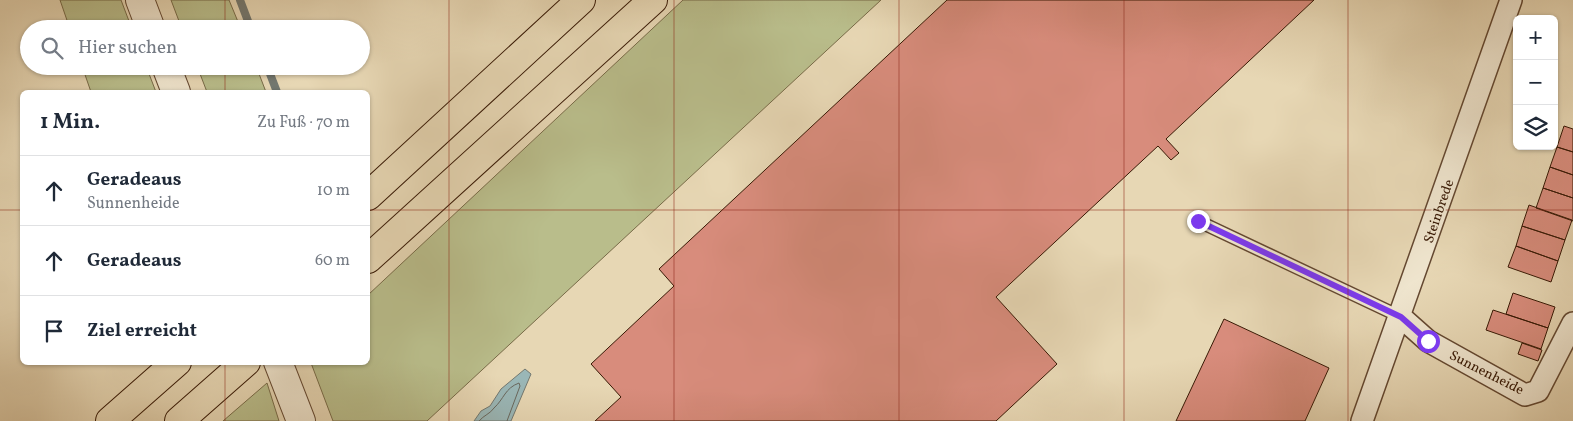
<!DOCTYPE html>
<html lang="de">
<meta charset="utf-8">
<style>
:root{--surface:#fff;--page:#f6f6f7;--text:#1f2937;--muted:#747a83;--line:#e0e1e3}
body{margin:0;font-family:Vollkorn,serif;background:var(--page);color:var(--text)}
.controls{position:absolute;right:15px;top:15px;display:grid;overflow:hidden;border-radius:8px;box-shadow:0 1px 4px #0004}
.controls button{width:45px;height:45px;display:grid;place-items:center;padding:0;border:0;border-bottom:1px solid var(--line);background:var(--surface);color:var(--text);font:25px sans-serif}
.stop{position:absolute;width:15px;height:15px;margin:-11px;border:4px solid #7c3aed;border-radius:50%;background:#fff}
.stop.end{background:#7c3aed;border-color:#fff;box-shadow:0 1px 5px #0008}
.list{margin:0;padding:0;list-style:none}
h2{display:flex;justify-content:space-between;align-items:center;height:65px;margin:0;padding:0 20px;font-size:21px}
h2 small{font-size:16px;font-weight:400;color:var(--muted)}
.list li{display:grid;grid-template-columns:32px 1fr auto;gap:15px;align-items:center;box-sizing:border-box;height:70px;padding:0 20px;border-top:1px solid var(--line)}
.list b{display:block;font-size:19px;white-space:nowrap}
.list p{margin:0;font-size:16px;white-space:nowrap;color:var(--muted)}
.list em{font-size:16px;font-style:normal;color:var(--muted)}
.icon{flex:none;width:28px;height:28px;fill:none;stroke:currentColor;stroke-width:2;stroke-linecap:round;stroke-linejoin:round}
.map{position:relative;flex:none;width:1573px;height:421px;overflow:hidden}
.search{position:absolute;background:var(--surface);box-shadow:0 1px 4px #0004;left:20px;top:20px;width:350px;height:55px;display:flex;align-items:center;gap:12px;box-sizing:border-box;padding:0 18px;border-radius:28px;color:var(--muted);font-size:19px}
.panel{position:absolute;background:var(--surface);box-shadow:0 1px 4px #0004;left:20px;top:90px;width:350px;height:275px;border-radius:8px}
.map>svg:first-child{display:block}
</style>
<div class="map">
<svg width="1573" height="421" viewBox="0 0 1573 421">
<rect width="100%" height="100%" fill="#e7d7b4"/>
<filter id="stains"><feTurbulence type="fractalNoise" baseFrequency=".004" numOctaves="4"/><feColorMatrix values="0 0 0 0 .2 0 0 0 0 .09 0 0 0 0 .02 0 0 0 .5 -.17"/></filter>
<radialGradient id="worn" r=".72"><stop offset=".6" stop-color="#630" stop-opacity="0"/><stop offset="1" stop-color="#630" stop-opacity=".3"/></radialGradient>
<path fill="#b9bd8b" stroke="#786b48" d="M60 0H121L132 29H70Z
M171 0H229L241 29H182Z
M683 0H881L427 421H333L311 363 368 362V295Z
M82 66H146L156 92H91Z
M197 66H256L266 92H207Z
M267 383 279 421H223Z"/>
<path fill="#9ab7b7" stroke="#737870" d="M525 369 531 374 511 421H474L481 411 490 406 501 389Z"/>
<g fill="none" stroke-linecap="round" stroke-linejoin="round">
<path stroke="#69685e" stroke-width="1" d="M479 421C484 415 490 414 494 408 504 399 505 388 519 383L520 386 507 421"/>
<path stroke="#737870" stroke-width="8" d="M240 0 251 29
M267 66 277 92"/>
</g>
<path fill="#d88c7c" stroke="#381905" d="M947 0H1314L1166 139 1179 153 1171 160 1158 146 996 297 1057 364 996 421H595L621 397 591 364 674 286 659 269Z
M1564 126 1573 129V152L1557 147Z
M1557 147 1573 152V175L1550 167Z
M1550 167 1573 175V198L1543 188Z
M1543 188 1573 198V221L1536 208Z
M1529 205 1572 220 1565 240 1522 226Z
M1522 226 1565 240 1558 261 1516 246Z
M1516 246 1558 261 1551 282 1508 267Z
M1513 293 1555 307 1548 328 1506 314Z
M1493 310 1548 328 1541 349 1486 330Z
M1224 319 1329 368 1305 421H1176Z
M1522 343 1542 350 1538 361 1518 354Z"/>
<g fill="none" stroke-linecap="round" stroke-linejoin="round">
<g stroke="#644831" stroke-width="14">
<path id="service" d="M1198 221 1401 317"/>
</g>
<g stroke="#644831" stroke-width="24">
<path id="minor" d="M1401 317 1428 341 1525 395 1538 391 1573 323
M1362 421 1511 0"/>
</g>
<g stroke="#644831" stroke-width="30">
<path id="tertiary" d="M140 0 151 29
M166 66 176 92
M278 362 301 421"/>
</g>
<g stroke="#381905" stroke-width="30">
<path id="motorway" d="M368 196 581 0
M368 259 653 0
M110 421 177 362
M179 421 246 362"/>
</g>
<use href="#service" stroke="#efe5ce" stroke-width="11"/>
<use href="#minor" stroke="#efe5ce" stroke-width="21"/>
<use href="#tertiary" stroke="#efe5ce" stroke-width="28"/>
<use href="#motorway" stroke="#e7d7b4" stroke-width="28"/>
</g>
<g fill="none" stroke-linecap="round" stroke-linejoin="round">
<path stroke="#7c3aed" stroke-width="6" d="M1198 221 1401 317 1428 341"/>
</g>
<path fill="none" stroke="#8f2418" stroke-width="1" stroke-opacity="0.55" d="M225 0V29M449 0V421M674 0V421M899 0V421M1124 0V421M1348 0V421M225 66V92M0 210H22M368 210H1573M225 362V421"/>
<g text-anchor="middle" stroke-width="4" stroke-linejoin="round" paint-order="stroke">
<g font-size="14" fill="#381905" stroke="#efe5ce">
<text transform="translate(1438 211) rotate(-71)" y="5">Steinbrede</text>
<text transform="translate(1487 372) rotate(27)" y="5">Sunnenheide</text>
</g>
</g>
<rect width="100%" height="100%" filter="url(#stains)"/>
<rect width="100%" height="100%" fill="url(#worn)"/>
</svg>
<div class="controls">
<button>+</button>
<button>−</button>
<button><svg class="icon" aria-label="layers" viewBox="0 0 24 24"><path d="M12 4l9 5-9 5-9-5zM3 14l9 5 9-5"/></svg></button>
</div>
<div class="stop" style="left:1428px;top:341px"></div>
<div class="stop end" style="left:1198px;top:221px"></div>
<div class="search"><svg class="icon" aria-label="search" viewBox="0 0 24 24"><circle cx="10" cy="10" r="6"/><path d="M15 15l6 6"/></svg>Hier suchen</div>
<section class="panel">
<h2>1 Min.<small>Zu Fuß · 70 m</small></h2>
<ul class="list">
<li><svg class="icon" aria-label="ahead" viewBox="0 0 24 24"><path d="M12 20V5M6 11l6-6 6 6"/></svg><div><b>Geradeaus</b><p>Sunnenheide</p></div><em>10 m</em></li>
<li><svg class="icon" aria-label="ahead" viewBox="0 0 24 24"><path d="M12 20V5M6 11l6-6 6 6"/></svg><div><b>Geradeaus</b></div><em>60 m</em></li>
<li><svg class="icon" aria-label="arrive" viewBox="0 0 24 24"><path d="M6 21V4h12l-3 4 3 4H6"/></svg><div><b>Ziel erreicht</b></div></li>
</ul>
</section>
</div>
